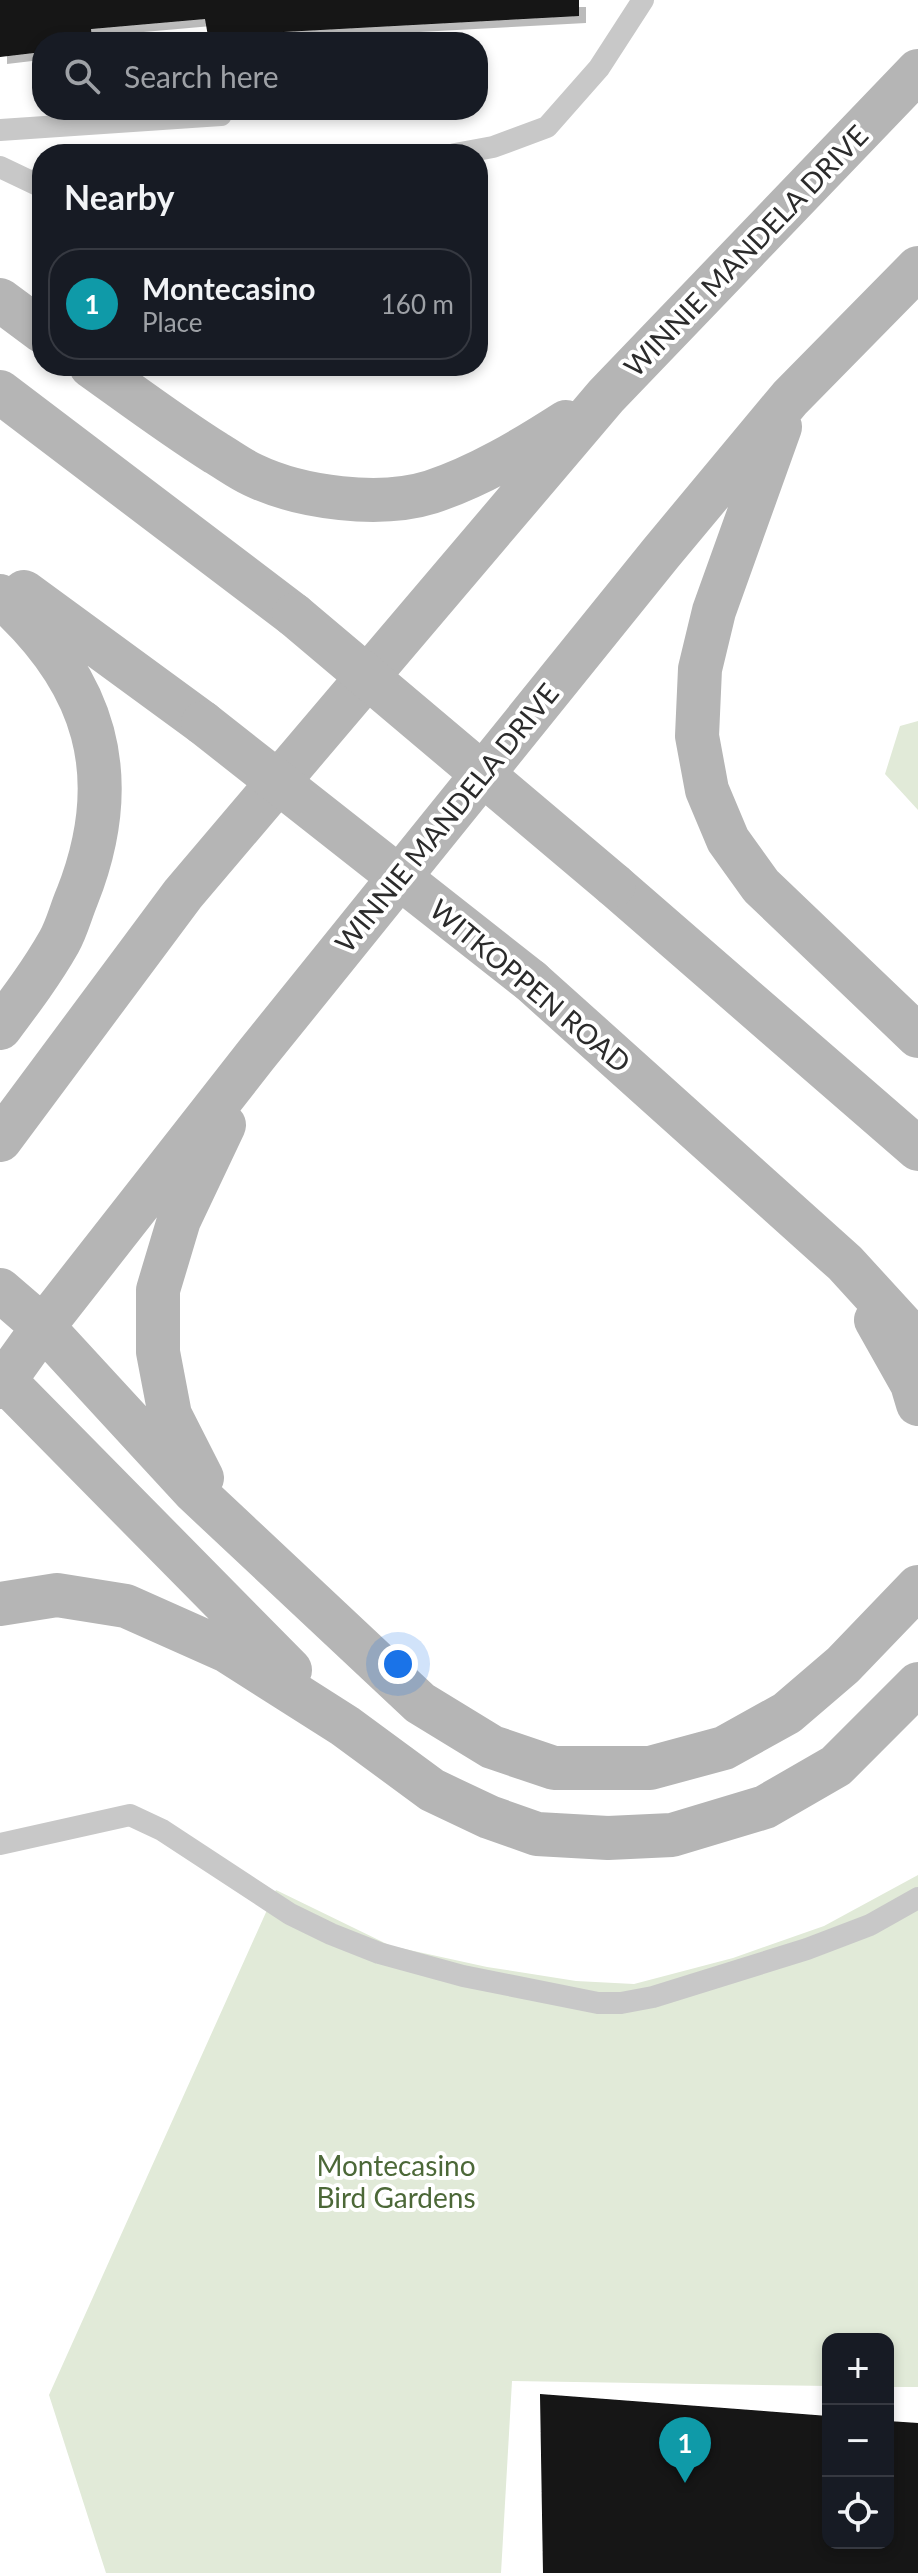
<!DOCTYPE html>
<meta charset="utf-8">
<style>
:root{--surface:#171b24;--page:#242831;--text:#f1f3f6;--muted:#9ea1a6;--line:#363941;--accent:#7c3aed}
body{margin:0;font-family:Lato,sans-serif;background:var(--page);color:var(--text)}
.controls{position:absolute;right:24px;bottom:24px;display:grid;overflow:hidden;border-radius:16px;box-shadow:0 4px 12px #0003}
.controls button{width:72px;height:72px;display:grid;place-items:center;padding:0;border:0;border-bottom:2px solid var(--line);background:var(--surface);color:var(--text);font:40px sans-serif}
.you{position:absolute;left:398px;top:1664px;width:28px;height:28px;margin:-20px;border:6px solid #fff;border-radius:50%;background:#1a73e8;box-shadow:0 0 0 12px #1a73e833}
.badge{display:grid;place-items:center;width:52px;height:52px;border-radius:50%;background:var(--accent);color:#fff;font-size:26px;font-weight:700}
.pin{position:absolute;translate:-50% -66px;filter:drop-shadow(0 2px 4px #0008)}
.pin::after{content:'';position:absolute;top:42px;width:28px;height:24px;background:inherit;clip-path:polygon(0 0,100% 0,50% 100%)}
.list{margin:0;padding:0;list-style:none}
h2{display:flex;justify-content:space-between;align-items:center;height:104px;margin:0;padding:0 32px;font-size:34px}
h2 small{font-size:26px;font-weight:400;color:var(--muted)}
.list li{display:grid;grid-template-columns:52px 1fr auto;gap:24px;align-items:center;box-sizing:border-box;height:112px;margin:0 16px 16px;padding:0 16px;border:2px solid var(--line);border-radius:32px}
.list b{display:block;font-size:30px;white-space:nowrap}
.list p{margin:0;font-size:26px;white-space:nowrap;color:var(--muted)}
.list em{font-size:26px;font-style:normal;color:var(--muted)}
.icon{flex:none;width:44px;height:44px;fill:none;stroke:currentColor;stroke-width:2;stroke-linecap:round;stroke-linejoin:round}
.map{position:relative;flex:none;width:918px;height:2573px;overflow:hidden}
.search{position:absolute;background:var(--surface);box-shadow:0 4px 12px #0003;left:32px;top:32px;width:456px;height:88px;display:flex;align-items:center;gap:20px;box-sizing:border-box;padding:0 28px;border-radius:32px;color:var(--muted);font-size:30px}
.panel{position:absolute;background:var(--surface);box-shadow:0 4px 12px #0003;left:32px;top:144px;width:456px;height:232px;border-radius:32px}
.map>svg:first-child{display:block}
</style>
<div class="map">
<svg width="918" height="2573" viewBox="0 0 918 2573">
<defs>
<filter id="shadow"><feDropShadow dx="7" dy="7" stdDeviation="0" flood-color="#0004"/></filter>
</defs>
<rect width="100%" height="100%" fill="#fff"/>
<path fill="#e1ead8" d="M918 721V810L885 774 900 726Z
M918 1875V2387H888V2339H828V2386L512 2381 501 2573H106L49 2395 276 1890 391 1946 487 1967 576 1981 634 1984 733 1958 824 1926Z"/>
<path fill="#121212" filter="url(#shadow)" d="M0 0H579V16L208 36 205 19 91 29 92 42H42V52L0 57Z
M540 2394 828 2416V2543H888V2421L918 2423V2573H543Z"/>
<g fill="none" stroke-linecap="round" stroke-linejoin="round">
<path stroke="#c8c8c8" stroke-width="22" d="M0 130 221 115
M455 154 493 147 547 127 599 68 643 0
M0 167 42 187
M0 1844 130 1815 162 1830 290 1914 331 1934 379 1953 463 1976 598 2003H621L653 1997 807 1949 870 1925 918 1898"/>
<path stroke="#b5b5b5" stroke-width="44" d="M0 300 42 331
M91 366C133 396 173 426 216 453 228 460 240 469 253 475 301 498 380 508 431 492 479 476 524 449 566 422
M0 392 294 615
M780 427 714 611 700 669 697 736 707 790 728 840 761 886 918 1036
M24 592 203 723
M0 596C96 681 125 776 77 897 71 911 67 928 59 942 42 972 21 1000 0 1028
M614 885 918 1149
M531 981 845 1263 918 1343
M0 1140 183 894 606 396 918 71
M0 1290 43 1327 195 1492 420 1703 492 1747 554 1768H650L724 1748 787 1713 843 1665 918 1587
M876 1320 912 1384 918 1404
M0 1376 290 1670
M0 1387 43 1327 256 1055 661 553 790 398 918 268
M202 1478 170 1415 158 1352V1290L179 1220 224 1125
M0 1604 57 1595 126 1606 227 1651 345 1726 432 1790 489 1817 537 1834 608 1838 672 1835 765 1807 836 1766 918 1684"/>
<path stroke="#b5b5b5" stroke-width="44" d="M294 615 614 885
M203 723 531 981"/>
</g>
<g text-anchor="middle" stroke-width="8" stroke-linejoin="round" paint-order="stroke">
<g font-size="28" fill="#2b2b2b" stroke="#fff">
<text transform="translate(746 251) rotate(-46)" y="10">WINNIE MANDELA DRIVE</text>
<text transform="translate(447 818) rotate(-51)" y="10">WINNIE MANDELA DRIVE</text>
<text transform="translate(530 986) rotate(40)" y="10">WITKOPPEN ROAD</text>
</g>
<g font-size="28" fill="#4c6838" stroke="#fff">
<text x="396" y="2176">Montecasino<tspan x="396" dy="32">Bird Gardens</tspan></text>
</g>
</g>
</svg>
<div class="controls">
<button>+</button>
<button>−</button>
<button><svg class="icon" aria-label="locate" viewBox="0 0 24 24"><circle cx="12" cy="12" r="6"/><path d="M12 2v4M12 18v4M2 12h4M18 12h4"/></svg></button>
</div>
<div class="you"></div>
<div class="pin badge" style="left:685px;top:2483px;background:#0f9aa8">1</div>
<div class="search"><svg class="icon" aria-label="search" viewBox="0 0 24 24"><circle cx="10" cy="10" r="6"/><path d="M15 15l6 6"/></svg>Search here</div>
<section class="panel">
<h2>Nearby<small></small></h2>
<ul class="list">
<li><span class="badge" style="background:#0f9aa8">1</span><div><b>Montecasino</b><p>Place</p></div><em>160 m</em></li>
</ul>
</section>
</div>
